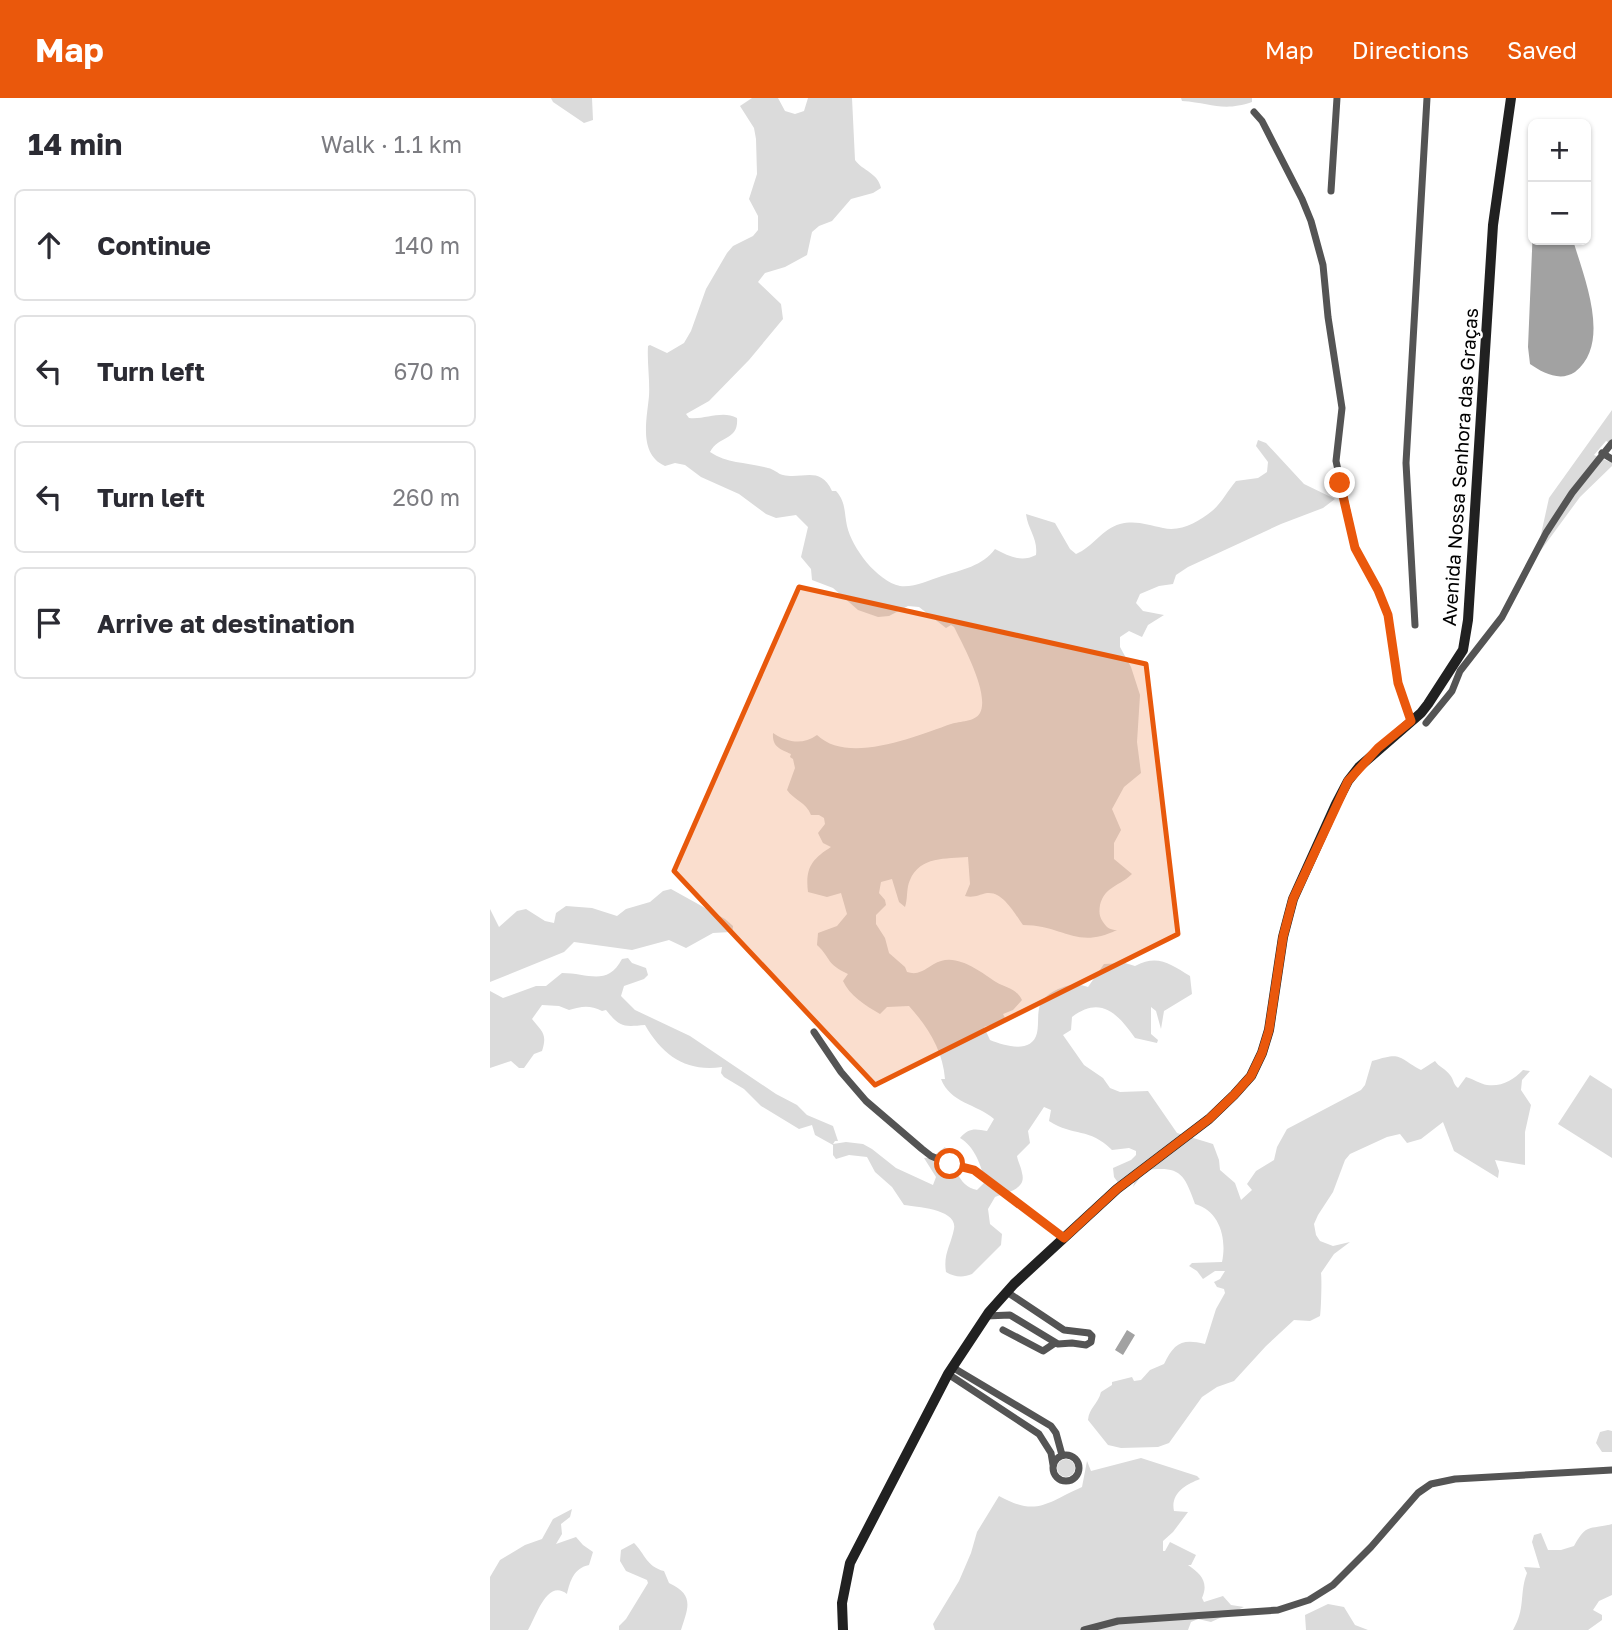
<!DOCTYPE html>
<meta charset="utf-8">
<style>
:root{--surface:#fff;--page:#f2f2f3;--text:#2b2b33;--muted:#7c7c81;--line:#e1e1e2;--accent:#ea580c}
body{margin:0;font-family:"Golos Text",sans-serif;background:var(--page);color:var(--text)}
.controls{position:absolute;right:21px;top:21px;display:grid;overflow:hidden;border-radius:10px;box-shadow:0 2px 5px #0004}
.controls button{width:63px;height:63px;display:grid;place-items:center;padding:0;border:0;border-bottom:2px solid var(--line);background:var(--surface);color:var(--text);font:35px sans-serif}
.stop{position:absolute;width:21px;height:21px;margin:-16px;border:5px solid #ea580c;border-radius:50%;background:#fff}
.stop.end{background:#ea580c;border-color:#fff;box-shadow:0 2px 7px #0008}
.list{margin:0;padding:0;list-style:none}
h2{display:flex;justify-content:space-between;align-items:center;height:91px;margin:0;padding:0 28px;font-size:30px}
h2 small{font-size:23px;font-weight:400;color:var(--muted)}
.list li{display:grid;grid-template-columns:46px 1fr auto;gap:21px;align-items:center;box-sizing:border-box;height:112px;margin:0 14px 14px;padding:0 14px;border:2px solid var(--line);border-radius:10px}
.list b{display:block;font-size:26px;white-space:nowrap}
.list em{font-size:23px;font-style:normal;color:var(--muted)}
.icon{flex:none;width:38px;height:38px;fill:none;stroke:currentColor;stroke-width:2;stroke-linecap:round;stroke-linejoin:round}
.map{position:relative;flex:none;width:1122px;height:1532px;overflow:hidden}
header{display:flex;align-items:center;gap:42px;box-sizing:border-box;height:98px;padding:0 35px;background:var(--accent);color:#fff}
header strong{font-size:33px}
nav{display:flex;gap:38px;margin-inline-start:auto;font-size:24px}
main{display:flex}
aside{flex:1;background:var(--surface)}
.map>svg:first-child{display:block}
</style>
<header>
<strong>Map</strong>
<nav><a>Map</a><a>Directions</a><a>Saved</a></nav>
</header>
<main>
<aside>
<h2>14 min<small>Walk · 1.1 km</small></h2>
<ul class="list">
<li><svg class="icon" aria-label="ahead" viewBox="0 0 24 24"><path d="M12 20V5M6 11l6-6 6 6"/></svg><div><b>Continue</b></div><em>140 m</em></li>
<li><svg class="icon" aria-label="left" viewBox="0 0 24 24"><path d="M17 20v-9H6M10 6l-5 5 5 5"/></svg><div><b>Turn left</b></div><em>670 m</em></li>
<li><svg class="icon" aria-label="left" viewBox="0 0 24 24"><path d="M17 20v-9H6M10 6l-5 5 5 5"/></svg><div><b>Turn left</b></div><em>260 m</em></li>
<li><svg class="icon" aria-label="arrive" viewBox="0 0 24 24"><path d="M6 21V4h12l-3 4 3 4H6"/></svg><div><b>Arrive at destination</b></div></li>
</ul>
</aside>
<div class="map">
<svg width="1122" height="1532" viewBox="0 0 1122 1532">
<rect width="100%" height="100%" fill="#fff"/>
<path fill="#dbdbdb" d="M61 0H102L103 22 94 25 63 4Z
M262 0H288L295 13 305 16 314 13 318 0H362L365 62C373 73 388 75 391 90L383 95 361 101 342 123 329 128 322 134 317 157 295 169 275 175 268 184 291 206 293 221 259 262 219 303 196 316 199 320C215 322 232 312 247 320 249 343 229 337 220 354 238 366 257 364 278 370 284 371 288 376 293 377 312 382 330 367 342 393H346C356 404 354 414 357 428 362 450 387 483 410 488 423 490 440 482 452 478 471 472 493 468 505 451 519 458 531 465 546 457 548 440 538 432 536 416L565 425 580 451 586 456C603 449 612 431 630 426 646 422 658 427 673 430 691 434 708 424 722 413 731 406 738 392 746 383L768 380 777 374 778 364 766 348 768 342 776 345 814 386 845 401 833 410 791 426 698 469 686 477 683 486 669 488 650 496 646 505 653 513 674 517 658 527 652 539 639 533 630 539V549L641 569 650 597 647 644 651 675 634 689 622 711 631 732 624 745V761L642 776C630 788 615 788 610 807 609 814 609 818 613 824 617 830 620 832 627 832 586 852 574 827 533 827 525 816 513 793 497 795 488 797 484 800 475 798L480 786 478 759C456 761 430 758 420 782 416 790 418 801 415 809L409 804 402 781 391 784 389 795 395 802 396 807 386 817V826L395 840 399 855 415 869 417 874C432 879 439 866 451 863 470 857 492 875 506 884 516 890 526 890 532 902L523 912 513 916 516 922 494 929 500 942C515 948 542 956 547 935 549 926 547 915 550 907 553 899 564 892 571 890 581 886 589 886 598 889L614 866 635 865 645 868C668 856 680 866 700 878L702 896 674 913 671 931 666 913 661 909V936L668 942 667 945 645 940C628 916 611 897 582 919L581 932 573 937 594 967 613 980 620 990 630 994 658 993 687 1035 723 1046 729 1062 730 1072 745 1085 751 1102 762 1092 757 1086 766 1073 784 1062 787 1049 797 1031 871 992 875 987 882 963C912 954 906 958 931 972L945 963C949 969 956 971 960 977 964 982 963 986 968 990L976 979C984 981 990 986 997 987 1012 989 1023 982 1033 972L1040 973 1032 982 1031 992 1041 1007 1035 1034V1067L1005 1062 1009 1073 1008 1080 964 1053 953 1024 931 1041 917 1045 910 1036 897 1039 860 1056 855 1062 843 1094 828 1117 824 1126 826 1137 830 1143 843 1148 860 1144 844 1156 831 1175C832 1181 831 1213 830 1218L820 1223 804 1222 776 1248 744 1283 727 1289 712 1299 679 1345 668 1349 631 1350 618 1347 598 1322C599 1310 608 1306 611 1294L622 1287V1284L642 1279 644 1283 651 1282 660 1272 674 1266C684 1245 692 1240 715 1246L726 1211 735 1195 734 1191 727 1189 724 1184 730 1181 735 1173H725L713 1181 707 1173 699 1168 702 1165 732 1164C737 1141 730 1113 705 1106 694 1075 690 1068 656 1072L643 1089 645 1082 629 1086 624 1079 623 1070 641 1062 646 1057V1053L639 1050 622 1052C599 1029 584 1039 559 1023L561 1012 554 1009 538 1033 540 1045 527 1058C528 1064 531 1068 532 1075 537 1092 516 1094 505 1099L498 1111 500 1126 512 1136 511 1147 482 1176C473 1180 464 1179 456 1174 453 1156 461 1147 464 1131 468 1111 427 1109 414 1107L402 1089 385 1074 377 1059 359 1057 346 1061 343 1057V1047L325 1037 322 1027 309 1031 271 1008 254 991 234 979 231 975 232 969C196 974 173 958 155 927 132 929 130 929 116 912L112 913C100 907 92 908 79 912L69 908 52 907 42 921C51 933 58 935 52 953L44 956 34 970H29L21 963 0 970V893L13 900 46 888H56L72 875C98 875 117 889 132 861L138 860 142 865 156 870 158 877 154 881 134 888 131 898 145 912 200 938 286 996 307 1007 317 1017 343 1028 348 1043H345L343 1046 356 1044 373 1046 382 1051 406 1070 443 1087 446 1079 434 1060 442 1059 455 1049C465 1066 467 1088 487 1092L495 1084C491 1067 485 1049 470 1040 479 1029 486 1031 497 1033L504 1021C487 1006 460 1005 451 981H455C453 953 438 929 419 908L397 909 390 916C376 908 359 897 353 883L358 876C335 865 342 861 327 847L328 835 347 828 357 816 351 795 337 799 318 794C315 770 322 761 341 749L333 745 328 735 335 726 334 720 329 717H321C316 704 304 702 297 692L305 670 303 661 300 659 301 656C290 651 282 649 283 635 298 645 313 647 327 637 358 667 426 638 461 626 470 623 485 624 490 615 500 596 473 547 464 529L461 527 456 530 429 509 418 508 399 518 388 519 368 512 343 490 322 482 321 471 311 459 318 429 306 417 286 420 276 416 249 396 211 379 195 367 185 365 175 368C148 356 157 321 159 298 160 282 157 265 158 248L160 247 177 255 194 245 201 233 216 191 237 155 243 148 263 138 268 132V118L259 101 267 76 266 41 264 30 250 8Z
M691 0H762V4C733 14 721 5 692 3Z
M1122 312V346L1116 343 1104 357 1122 365V368L1090 399 1046 459 1059 400Z
M181 791 235 821 243 828 242 838 241 834 223 835 196 850 179 842 142 852 84 844 74 854 0 884V811L9 829 27 813 36 811 55 823 64 825 66 815 76 808 102 810 127 818 136 811 160 804 173 793Z
M1100 977 1122 991V1060L1068 1026Z
M1118 1332 1122 1333V1354H1112L1106 1345 1110 1334Z
M651 1360 707 1378 710 1381C697 1386 680 1395 684 1413L698 1414 683 1434 673 1443V1453H675L680 1444 706 1457 701 1467H698C711 1476 719 1484 712 1500L714 1504 733 1498 741 1507 754 1509 721 1524 708 1521 701 1524 698 1532H445L443 1526 469 1483 481 1455 487 1434 509 1398C547 1419 556 1405 592 1389L597 1363 601 1373Z
M567 1370a9 9 0 1 1 18 0a9 9 0 1 1-18 0Z
M82 1411 80 1419 71 1426 72 1436 66 1446 86 1439 93 1447 103 1454 99 1467C84 1470 80 1483 77 1496 57 1480 46 1519 38 1532H0V1479L10 1462 35 1447 52 1441 63 1421Z
M1122 1426V1497L1109 1503 1103 1512 1112 1517V1522L1098 1532H1023C1036 1510 1029 1496 1037 1475L1034 1469 1050 1470 1042 1444 1044 1437 1051 1435 1058 1452H1071L1084 1448C1097 1425 1098 1432 1122 1426Z
M144 1445C155 1456 157 1469 174 1473L179 1485C205 1497 198 1510 191 1532H129V1528L136 1521 158 1485 157 1482 136 1473 130 1463 131 1452Z
M838 1506 854 1509 865 1527 878 1532H816L815 1517Z"/>
<path fill="#a2a2a2" d="M1043 129V142H1083C1094 180 1122 245 1085 274 1070 284 1053 275 1040 266L1038 249Z
M637 1232 645 1237 633 1257 625 1252Z"/>
<g fill="none" stroke-linecap="round" stroke-linejoin="round">
<path stroke="#545454" stroke-width="7" d="M764 14 772 23 812 101 821 123 833 167 838 219 852 310 846 363 865 450 888 492 898 517 908 585 921 623
M841 93 847 0
M1112 355 1122 361
M925 527 916 365 937 0
M936 625 962 593 970 573 1012 519 1056 435 1082 395 1122 345
M324 934 351 974 376 1003 432 1051 441 1058 460 1066 484 1072 574 1140
M496 1218 520 1217 568 1246 582 1245 596 1247 601 1244 602 1238 599 1235 574 1232 517 1194
M513 1232 553 1253 565 1245
M462 1269 561 1328 566 1335 572 1357
M458 1276 549 1336 561 1355 563 1367
M563 1370a13 13 0 1 1 26 0a13 13 0 1 1-26 0Z
M594 1532 628 1523 788 1512 819 1502 843 1487 881 1449 928 1395 941 1386 965 1381 1122 1372"/>
<path stroke="#212121" stroke-width="10" d="M353 1532 352 1505 360 1465 458 1276 499 1214 524 1186 627 1091 719 1021 744 997 761 978 772 955 779 932 793 839 803 801 846 706 858 683 869 669 931 615 938 606 973 552 978 522 1003 127 1021 0"/>
</g>
<g fill="none" stroke-linecap="round" stroke-linejoin="round">
<path stroke="#ea580c" stroke-width="9" d="M460 1066 484 1072 574 1140 627 1091 719 1021 744 997 761 978 772 955 779 932 793 839 803 801 858 683 888 650 921 623 908 585 898 517 888 492 865 450 850 385"/>
</g>
<path fill="#e8590c" fill-opacity="0.2" stroke="#e8590c" stroke-width="5" stroke-linejoin="round" d="M309 489 656 566 688 836 385 987 184 773Z"/>
<g text-anchor="middle" stroke-width="5" stroke-linejoin="round" paint-order="stroke">
<g font-size="19" fill="#000" stroke="#fff">
<text transform="translate(970 369) rotate(-86)" y="7">Avenida Nossa Senhora das Graças</text>
</g>
</g>
</svg>
<div class="controls">
<button>+</button>
<button>−</button>
</div>
<div class="stop" style="left:460px;top:1066px"></div>
<div class="stop end" style="left:850px;top:385px"></div>
</div>
</main>
